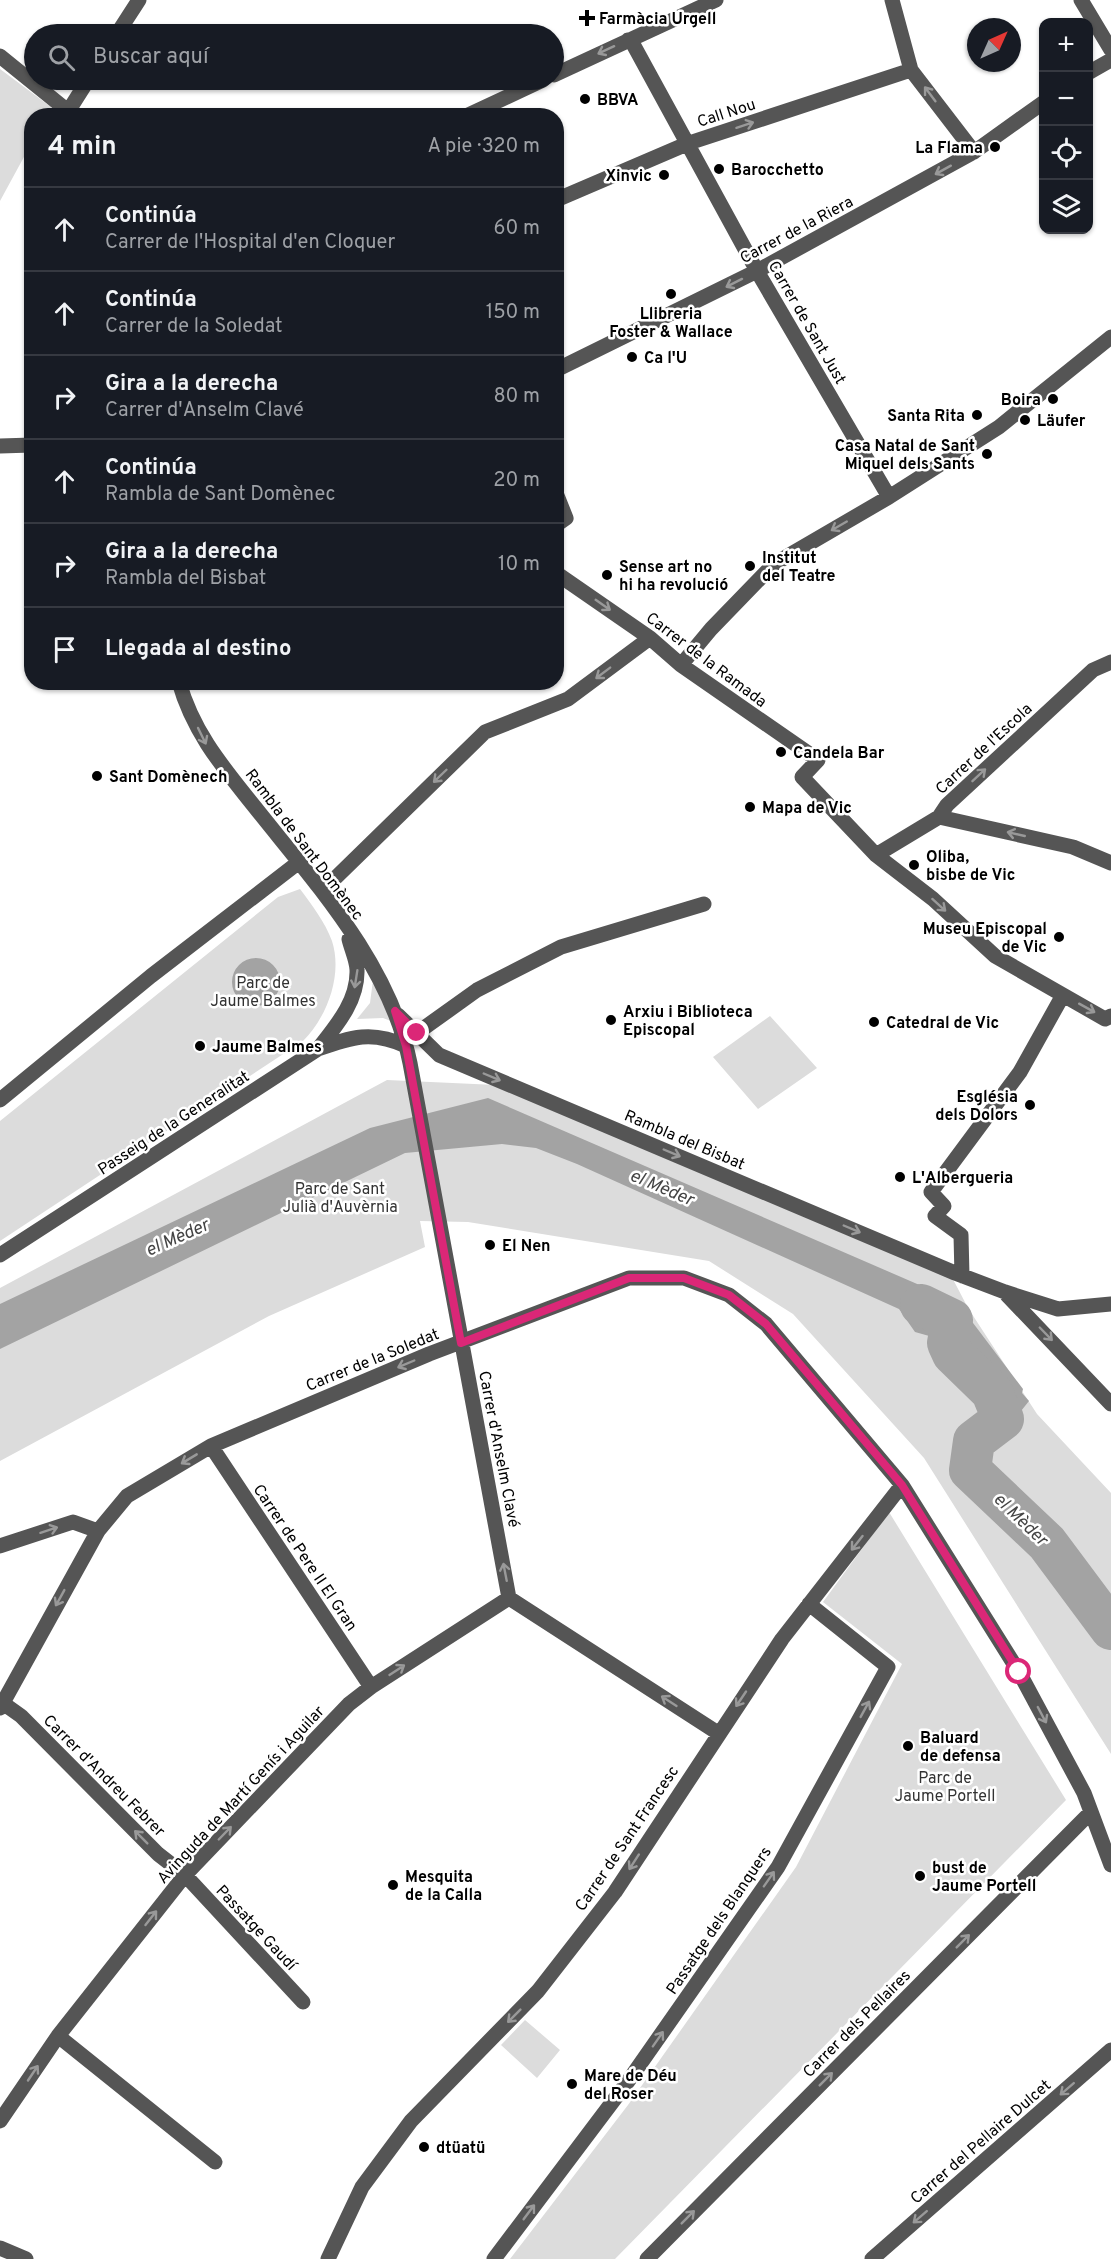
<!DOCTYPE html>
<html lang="es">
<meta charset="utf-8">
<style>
:root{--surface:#171b24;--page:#20242c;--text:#f1f3f6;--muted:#9ea1a6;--line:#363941}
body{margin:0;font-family:Overpass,sans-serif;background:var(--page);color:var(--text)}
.controls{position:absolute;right:18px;top:18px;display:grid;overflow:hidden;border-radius:12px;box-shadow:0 2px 4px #0004}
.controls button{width:54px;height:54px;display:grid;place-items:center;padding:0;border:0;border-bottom:2px solid var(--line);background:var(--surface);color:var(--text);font:30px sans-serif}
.compass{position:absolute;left:967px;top:18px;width:54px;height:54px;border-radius:50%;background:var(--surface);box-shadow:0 2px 4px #0004;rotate:45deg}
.stop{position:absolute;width:18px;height:18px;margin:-14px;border:4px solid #db2777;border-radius:50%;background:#fff}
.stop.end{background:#db2777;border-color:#fff;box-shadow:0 2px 6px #0008}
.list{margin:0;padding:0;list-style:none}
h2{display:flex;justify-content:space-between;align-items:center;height:78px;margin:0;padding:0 24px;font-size:26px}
h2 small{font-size:20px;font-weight:400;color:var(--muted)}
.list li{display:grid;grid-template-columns:39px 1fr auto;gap:18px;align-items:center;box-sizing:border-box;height:84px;padding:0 24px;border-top:2px solid var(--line)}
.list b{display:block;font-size:22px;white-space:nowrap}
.list p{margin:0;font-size:20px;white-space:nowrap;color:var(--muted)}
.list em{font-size:20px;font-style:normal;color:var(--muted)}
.icon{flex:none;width:33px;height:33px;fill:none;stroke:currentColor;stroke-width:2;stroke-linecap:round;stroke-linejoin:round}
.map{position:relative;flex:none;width:1111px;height:2259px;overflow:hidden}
.search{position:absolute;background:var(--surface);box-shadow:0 2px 4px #0004;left:24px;top:24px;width:540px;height:66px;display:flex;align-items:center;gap:15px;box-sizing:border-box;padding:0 21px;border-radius:33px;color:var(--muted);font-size:22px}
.panel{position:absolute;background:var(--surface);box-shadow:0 2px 4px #0004;left:24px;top:108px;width:540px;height:582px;border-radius:24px}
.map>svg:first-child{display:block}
</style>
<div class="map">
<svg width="1111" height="2259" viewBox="0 0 1111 2259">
<rect width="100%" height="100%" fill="#fff"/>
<path fill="#dcdcdc" d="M0 69 51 107 47 115 32 116 31 144 0 201Z
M300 889C312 905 325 922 332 941 343 975 327 1017 303 1041L0 1241V1121L278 897Z
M373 980 391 1021 383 1018 357 1019 370 1003Z
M770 1016 817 1068 758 1109 713 1057Z
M387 1080 496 1085 944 1262 968 1308 1037 1414 1111 1493V1754L924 1458 793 1314 709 1261 468 1222 420 1221 425 1247 269 1316 0 1461V1288Z
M889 1512 1066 1800 615 2259H510L628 2105 796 1867 902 1664 823 1602Z
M525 2020 560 2050 537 2078 501 2045Z"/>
<path fill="#a3a3a3" d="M232 982a24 24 0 1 1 48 0a24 24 0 1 1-48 0Z
M488 1098 961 1303 967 1315 1023 1389 1022 1393 1029 1401 1021 1411 982 1357 972 1348 915 1332 899 1309 577 1164 536 1148 502 1144 405 1153 0 1349V1304L370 1128Z"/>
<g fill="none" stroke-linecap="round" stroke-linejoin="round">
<path stroke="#a3a3a3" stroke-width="42" d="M921 1305 952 1320 948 1343 953 1354 992 1392 1003 1419 974 1441 970 1470 1047 1543 1111 1629"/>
<path stroke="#555" stroke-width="15" d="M892 0 911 70 974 152
M1081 0 1111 50
M117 34 139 0
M628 40 633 44 757 271 889 497
M0 56 74 116
M1088 73 1111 60
M554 75 716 0
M69 110 88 80
M466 116 543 80
M556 200 689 143 911 70
M556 370 757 271 974 152 1044 102
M0 446 32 445
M556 493 566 518 556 525
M556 573 650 638 681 665 818 760 802 777 876 855 933 899 995 956 1105 1019 1111 1016
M681 665 711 629 774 564 889 497 999 427 1111 337
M179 682C193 732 222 766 254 806 315 883 390 964 410 1063L509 1598 718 1733
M939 817 1073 847 1111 863
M876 855 939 817 947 805 1093 670 1111 662
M322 891 485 732 568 699 650 638
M398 1015 439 1055 955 1273 1005 1292 1058 1309 1111 1304
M417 1033 477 990 561 947 704 904
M318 1049C336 1026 358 1001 357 970 357 961 351 948 349 939
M0 1100 151 976 299 862
M0 1255 318 1049C352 1037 372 1030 406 1046
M962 1276 961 1235 935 1216 944 1206 931 1192 1020 1072 1063 995
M1007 1295 1111 1404
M211 1446 371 1687
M0 1546 73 1522 98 1531
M0 1701 21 1716 158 1854 185 1875 303 2002
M0 1708 98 1531 127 1496 211 1446 429 1354 629 1278H684L729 1295 766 1324 902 1485 1019 1672 1084 1793 1111 1865
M58 2036 215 2162
M0 2121 58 2036 185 1875 349 1704 371 1687 509 1598
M0 2248 26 2259
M328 2259 362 2187 411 2121 538 1991 615 1892 782 1639 902 1485
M494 2259 629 2080 778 1867 888 1667 809 1604
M647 2259 1091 1812
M872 2259 1111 2050"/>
</g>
<defs><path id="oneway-shaft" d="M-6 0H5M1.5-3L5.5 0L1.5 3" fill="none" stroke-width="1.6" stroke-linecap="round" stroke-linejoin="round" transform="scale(1.5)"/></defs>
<g stroke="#999">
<use href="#oneway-shaft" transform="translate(606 50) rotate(155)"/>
<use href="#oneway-shaft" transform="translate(930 94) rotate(-127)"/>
<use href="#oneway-shaft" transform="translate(745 125) rotate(-18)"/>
<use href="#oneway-shaft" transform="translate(943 170) rotate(151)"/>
<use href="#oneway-shaft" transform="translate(734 283) rotate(153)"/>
<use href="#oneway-shaft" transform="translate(839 526) rotate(150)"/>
<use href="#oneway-shaft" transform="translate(603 605) rotate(35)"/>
<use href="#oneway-shaft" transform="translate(603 673) rotate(143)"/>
<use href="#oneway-shaft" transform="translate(202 736) rotate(64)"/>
<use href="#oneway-shaft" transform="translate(979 775) rotate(-43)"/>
<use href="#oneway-shaft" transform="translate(440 776) rotate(136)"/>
<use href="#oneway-shaft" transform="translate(1016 834) rotate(-167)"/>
<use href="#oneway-shaft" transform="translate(939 905) rotate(42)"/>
<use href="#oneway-shaft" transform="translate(356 979) rotate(99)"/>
<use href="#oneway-shaft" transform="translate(1087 1008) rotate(29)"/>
<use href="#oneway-shaft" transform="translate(492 1077) rotate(23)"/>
<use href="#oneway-shaft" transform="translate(672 1153) rotate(23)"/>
<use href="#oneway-shaft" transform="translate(852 1229) rotate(23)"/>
<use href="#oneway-shaft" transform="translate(1046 1334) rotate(46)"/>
<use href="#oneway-shaft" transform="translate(406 1364) rotate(157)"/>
<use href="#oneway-shaft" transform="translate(189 1459) rotate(149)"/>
<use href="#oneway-shaft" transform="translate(49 1530) rotate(-18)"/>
<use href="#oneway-shaft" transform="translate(857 1543) rotate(128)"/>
<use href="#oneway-shaft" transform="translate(505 1572) rotate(-101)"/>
<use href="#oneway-shaft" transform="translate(60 1598) rotate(119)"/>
<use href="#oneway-shaft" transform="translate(397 1670) rotate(-33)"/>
<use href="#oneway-shaft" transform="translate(741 1699) rotate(124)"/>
<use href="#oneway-shaft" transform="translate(669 1701) rotate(-147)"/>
<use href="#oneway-shaft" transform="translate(865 1709) rotate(-61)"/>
<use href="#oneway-shaft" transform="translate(1042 1715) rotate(62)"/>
<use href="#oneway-shaft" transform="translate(225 1833) rotate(-46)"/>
<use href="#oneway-shaft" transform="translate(141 1837) rotate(-135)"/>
<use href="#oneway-shaft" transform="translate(634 1862) rotate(123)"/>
<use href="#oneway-shaft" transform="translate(769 1879) rotate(-55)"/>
<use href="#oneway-shaft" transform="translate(151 1918) rotate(-52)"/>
<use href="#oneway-shaft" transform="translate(963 1941) rotate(-45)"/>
<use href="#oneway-shaft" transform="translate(514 2016) rotate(135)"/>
<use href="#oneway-shaft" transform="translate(658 2039) rotate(-55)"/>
<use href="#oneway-shaft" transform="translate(33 2073) rotate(-56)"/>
<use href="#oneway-shaft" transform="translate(826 2079) rotate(-45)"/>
<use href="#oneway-shaft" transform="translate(1067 2089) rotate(139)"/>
<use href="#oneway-shaft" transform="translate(529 2212) rotate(-53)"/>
<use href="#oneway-shaft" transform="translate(688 2217) rotate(-45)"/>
<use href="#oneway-shaft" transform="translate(920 2217) rotate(139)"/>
</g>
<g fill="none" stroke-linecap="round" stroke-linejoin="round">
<path stroke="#db2777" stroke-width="8" d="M417 1033 395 1011 406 1046 461 1343 629 1278H684L729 1295 766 1324 902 1485 1019 1672"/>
</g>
<g fill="#000" stroke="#fff" stroke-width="2">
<path d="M584 9h6v6h6v6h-6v6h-6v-6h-6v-6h6z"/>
<circle cx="585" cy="99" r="6"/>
<circle cx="995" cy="147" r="6"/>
<circle cx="719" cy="169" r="6"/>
<circle cx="664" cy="175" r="6"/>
<circle cx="671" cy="294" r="6"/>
<circle cx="632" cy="357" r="6"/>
<circle cx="1053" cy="399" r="6"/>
<circle cx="977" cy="415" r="6"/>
<circle cx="1025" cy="420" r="6"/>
<circle cx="987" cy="454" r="6"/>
<circle cx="750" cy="566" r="6"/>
<circle cx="607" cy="575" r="6"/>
<circle cx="781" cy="752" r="6"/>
<circle cx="97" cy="776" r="6"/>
<circle cx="750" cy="807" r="6"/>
<circle cx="914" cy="865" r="6"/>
<circle cx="1059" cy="937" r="6"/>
<circle cx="611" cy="1020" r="6"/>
<circle cx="874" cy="1022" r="6"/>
<circle cx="200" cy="1046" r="6"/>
<circle cx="1030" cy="1105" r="6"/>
<circle cx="900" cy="1177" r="6"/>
<circle cx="490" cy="1245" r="6"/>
<circle cx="908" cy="1746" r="6"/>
<circle cx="920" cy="1876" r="6"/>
<circle cx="393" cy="1885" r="6"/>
<circle cx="572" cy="2084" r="6"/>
<circle cx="424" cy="2147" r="6"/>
</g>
<g text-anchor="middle" stroke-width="5" stroke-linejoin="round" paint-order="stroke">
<g font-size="16" font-weight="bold" fill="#000" stroke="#fff" text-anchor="start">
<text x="599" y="24">Farmàcia Urgell</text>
<text x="597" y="105">BBVA</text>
<text x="983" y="153" text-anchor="end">La Flama</text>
<text x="731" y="175">Barocchetto</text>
<text x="652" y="181" text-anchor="end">Xinvic</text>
<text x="671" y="319" text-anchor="middle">Llibreria<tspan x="671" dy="18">Foster &amp; Wallace</tspan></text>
<text x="644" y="363">Ca l'U</text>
<text x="1041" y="405" text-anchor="end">Boira</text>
<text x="965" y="421" text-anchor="end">Santa Rita</text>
<text x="1037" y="426">Läufer</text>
<text x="975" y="451" text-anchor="end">Casa Natal de Sant<tspan x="975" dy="18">Miquel dels Sants</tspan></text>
<text x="762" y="563">Institut<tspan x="762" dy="18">del Teatre</tspan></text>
<text x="619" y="572">Sense art no<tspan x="619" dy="18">hi ha revolució</tspan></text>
<text x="793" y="758">Candela Bar</text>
<text x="109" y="782">Sant Domènech</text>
<text x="762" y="813">Mapa de Vic</text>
<text x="926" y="862">Oliba,<tspan x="926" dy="18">bisbe de Vic</tspan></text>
<text x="1047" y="934" text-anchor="end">Museu Episcopal<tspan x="1047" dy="18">de Vic</tspan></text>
<text x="623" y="1017">Arxiu i Biblioteca<tspan x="623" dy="18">Episcopal</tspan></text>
<text x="886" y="1028">Catedral de Vic</text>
<text x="212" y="1052">Jaume Balmes</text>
<text x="1018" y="1102" text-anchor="end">Església<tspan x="1018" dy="18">dels Dolors</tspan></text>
<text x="912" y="1183">L'Albergueria</text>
<text x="502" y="1251">El Nen</text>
<text x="920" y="1743">Baluard<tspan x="920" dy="18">de defensa</tspan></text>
<text x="932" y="1873">bust de<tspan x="932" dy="18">Jaume Portell</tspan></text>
<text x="405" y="1882">Mesquita<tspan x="405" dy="18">de la Calla</tspan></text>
<text x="584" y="2081">Mare de Déu<tspan x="584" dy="18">del Roser</tspan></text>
<text x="436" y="2153">dtüatü</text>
</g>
<g font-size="16" fill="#000" stroke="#fff">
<text transform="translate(726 112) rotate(-18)" y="6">Call Nou</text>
<text transform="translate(796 229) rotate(-28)" y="6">Carrer de la Riera</text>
<text transform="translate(808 322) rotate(60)" y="6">Carrer de Sant Just</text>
<text transform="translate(707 659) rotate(37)" y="6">Carrer de la Ramada</text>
<text transform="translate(983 748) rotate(-43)" y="6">Carrer de l'Escola</text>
<text transform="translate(305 844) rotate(53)" y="6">Rambla de Sant Domènec</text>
<text transform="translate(173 1122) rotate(-33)" y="6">Passeig de la Generalitat</text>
<text transform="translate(685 1139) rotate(23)" y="6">Rambla del Bisbat</text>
<text transform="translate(372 1359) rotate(-22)" y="6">Carrer de la Soledat</text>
<text transform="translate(500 1449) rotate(79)" y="6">Carrer d'Anselm Clavé</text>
<text transform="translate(306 1557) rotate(56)" y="6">Carrer de Pere II El Gran</text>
<text transform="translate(105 1775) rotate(45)" y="6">Carrer d'Andreu Febrer</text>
<text transform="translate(240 1794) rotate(-47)" y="6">Avinguda de Martí Genís i Aguilar</text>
<text transform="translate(626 1838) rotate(-56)" y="6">Carrer de Sant Francesc</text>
<text transform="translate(718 1920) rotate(-56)" y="6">Passatge dels Blanquers</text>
<text transform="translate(257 1927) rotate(47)" y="6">Passatge Gaudí</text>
<text transform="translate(856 2023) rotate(-45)" y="6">Carrer dels Pellaires</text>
<text transform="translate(980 2141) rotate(-41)" y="6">Carrer del Pellaire Dulcet</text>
</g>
<g font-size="16" fill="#333" stroke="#fff">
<text x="263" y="988">Parc de<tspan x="263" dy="18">Jaume Balmes</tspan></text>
<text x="340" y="1194">Parc de Sant<tspan x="340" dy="18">Julià d'Auvèrnia</tspan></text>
<text x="945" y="1783">Parc de<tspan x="945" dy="18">Jaume Portell</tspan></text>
</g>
<g font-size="18" font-style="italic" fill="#444" stroke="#fff">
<text transform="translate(662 1187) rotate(23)" y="6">el Mèder</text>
<text transform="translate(177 1237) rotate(-24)" y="6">el Mèder</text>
<text transform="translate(1021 1519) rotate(44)" y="6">el Mèder</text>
</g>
</g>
</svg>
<div class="controls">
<button>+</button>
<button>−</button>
<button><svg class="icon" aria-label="locate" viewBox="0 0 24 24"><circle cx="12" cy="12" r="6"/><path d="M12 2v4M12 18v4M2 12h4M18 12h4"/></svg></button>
<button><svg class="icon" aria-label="layers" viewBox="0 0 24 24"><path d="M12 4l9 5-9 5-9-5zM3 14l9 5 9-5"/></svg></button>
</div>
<svg class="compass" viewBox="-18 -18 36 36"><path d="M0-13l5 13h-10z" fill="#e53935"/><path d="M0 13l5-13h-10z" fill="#9ea1a6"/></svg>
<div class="stop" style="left:1019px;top:1672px"></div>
<div class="stop end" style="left:417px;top:1033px"></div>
<div class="search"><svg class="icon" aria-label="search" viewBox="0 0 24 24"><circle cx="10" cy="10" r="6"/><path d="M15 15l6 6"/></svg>Buscar aquí</div>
<section class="panel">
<h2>4 min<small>A pie · 320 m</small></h2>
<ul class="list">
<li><svg class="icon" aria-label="ahead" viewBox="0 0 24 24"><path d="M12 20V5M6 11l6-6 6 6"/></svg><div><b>Continúa</b><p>Carrer de l'Hospital d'en Cloquer</p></div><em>60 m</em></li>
<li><svg class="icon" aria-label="ahead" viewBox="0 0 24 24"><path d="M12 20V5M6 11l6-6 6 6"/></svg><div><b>Continúa</b><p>Carrer de la Soledat</p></div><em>150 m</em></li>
<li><svg class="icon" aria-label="right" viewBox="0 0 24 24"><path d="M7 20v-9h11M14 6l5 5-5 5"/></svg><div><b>Gira a la derecha</b><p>Carrer d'Anselm Clavé</p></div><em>80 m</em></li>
<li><svg class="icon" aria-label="ahead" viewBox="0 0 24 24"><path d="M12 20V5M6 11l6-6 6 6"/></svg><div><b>Continúa</b><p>Rambla de Sant Domènec</p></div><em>20 m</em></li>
<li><svg class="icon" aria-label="right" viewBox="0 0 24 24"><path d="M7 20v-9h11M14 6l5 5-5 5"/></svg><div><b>Gira a la derecha</b><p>Rambla del Bisbat</p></div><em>10 m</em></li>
<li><svg class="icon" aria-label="arrive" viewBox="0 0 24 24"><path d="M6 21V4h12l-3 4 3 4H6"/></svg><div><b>Llegada al destino</b></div></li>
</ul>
</section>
</div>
